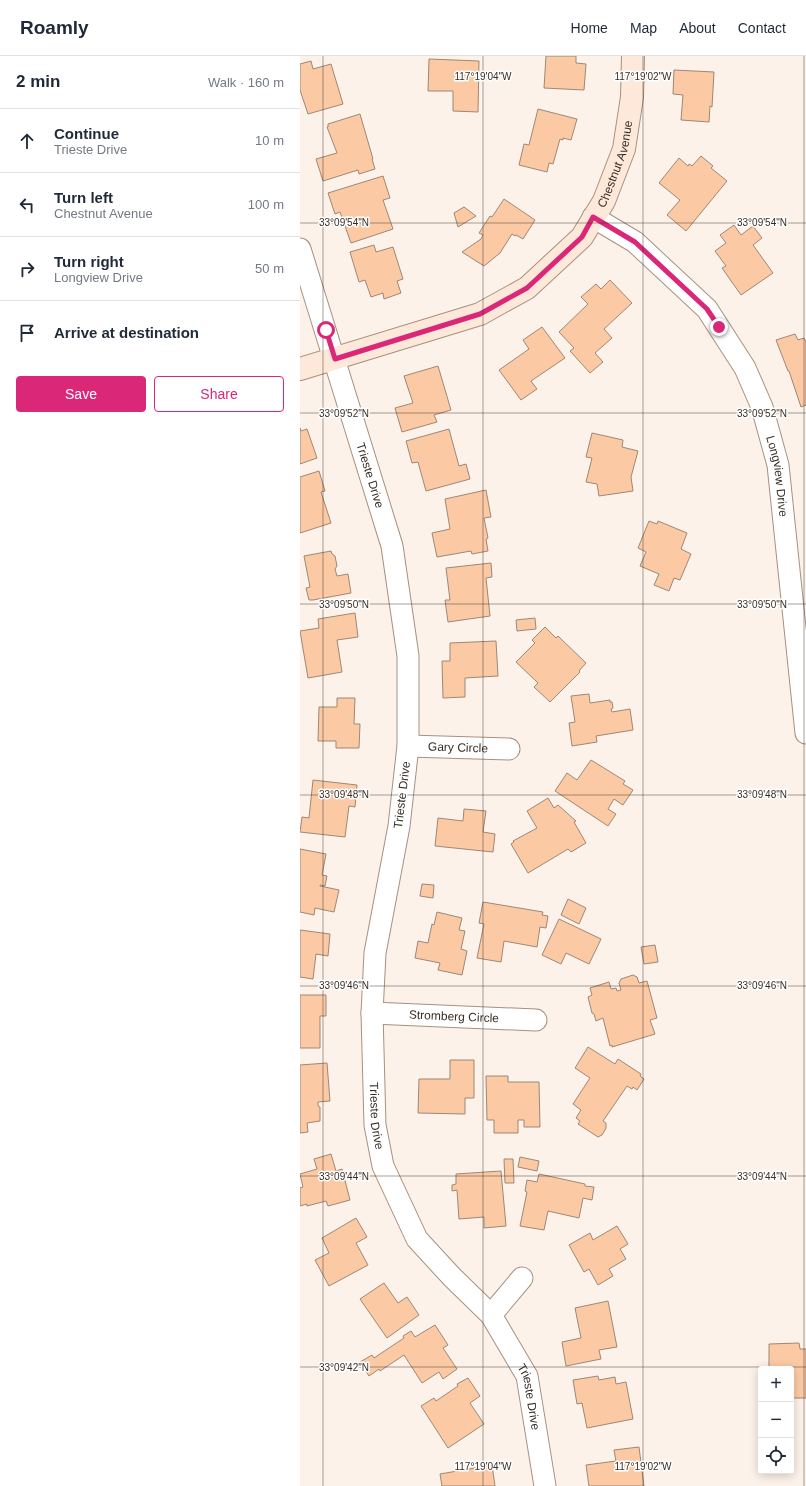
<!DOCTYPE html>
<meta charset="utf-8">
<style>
:root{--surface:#fff;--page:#f6f6f7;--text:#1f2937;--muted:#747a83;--line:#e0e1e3;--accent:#db2777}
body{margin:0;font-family:Arial,sans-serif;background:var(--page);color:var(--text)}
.controls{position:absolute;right:12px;bottom:12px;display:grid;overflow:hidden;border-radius:4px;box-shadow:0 2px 10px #0003}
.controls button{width:36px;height:36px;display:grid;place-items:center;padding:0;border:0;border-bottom:1px solid var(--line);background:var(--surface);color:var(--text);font:20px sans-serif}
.stop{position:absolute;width:12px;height:12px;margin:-9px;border:3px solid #db2777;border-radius:50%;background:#fff}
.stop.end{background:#db2777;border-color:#fff;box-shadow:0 1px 4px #0008}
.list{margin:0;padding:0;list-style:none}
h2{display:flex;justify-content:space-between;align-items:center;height:52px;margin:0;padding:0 16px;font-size:17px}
h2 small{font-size:13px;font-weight:400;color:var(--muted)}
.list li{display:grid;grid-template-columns:26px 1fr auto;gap:12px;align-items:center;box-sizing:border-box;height:64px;padding:0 16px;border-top:1px solid var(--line)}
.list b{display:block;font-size:15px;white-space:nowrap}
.list p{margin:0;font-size:13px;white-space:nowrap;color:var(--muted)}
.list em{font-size:13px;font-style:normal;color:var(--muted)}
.actions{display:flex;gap:8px;padding:12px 16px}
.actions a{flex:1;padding:9px 0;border:1px solid var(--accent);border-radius:4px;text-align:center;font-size:14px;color:var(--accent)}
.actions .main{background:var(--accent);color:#fff}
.icon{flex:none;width:22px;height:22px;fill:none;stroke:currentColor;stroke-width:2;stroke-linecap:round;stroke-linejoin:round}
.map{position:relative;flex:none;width:506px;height:1430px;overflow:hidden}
header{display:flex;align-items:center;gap:24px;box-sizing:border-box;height:56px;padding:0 20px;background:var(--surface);border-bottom:1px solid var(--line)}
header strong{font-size:19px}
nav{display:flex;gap:22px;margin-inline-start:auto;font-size:14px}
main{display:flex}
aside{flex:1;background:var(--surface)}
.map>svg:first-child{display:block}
</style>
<header>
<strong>Roamly</strong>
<nav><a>Home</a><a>Map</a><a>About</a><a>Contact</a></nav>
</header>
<main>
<aside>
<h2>2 min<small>Walk · 160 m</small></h2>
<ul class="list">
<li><svg class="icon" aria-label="ahead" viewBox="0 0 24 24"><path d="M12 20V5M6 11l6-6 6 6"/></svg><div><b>Continue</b><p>Trieste Drive</p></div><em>10 m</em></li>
<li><svg class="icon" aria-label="left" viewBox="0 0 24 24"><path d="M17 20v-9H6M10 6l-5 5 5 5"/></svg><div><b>Turn left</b><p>Chestnut Avenue</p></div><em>100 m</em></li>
<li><svg class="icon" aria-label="right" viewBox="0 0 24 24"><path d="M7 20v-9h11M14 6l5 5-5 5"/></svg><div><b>Turn right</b><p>Longview Drive</p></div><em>50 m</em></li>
<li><svg class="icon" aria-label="arrive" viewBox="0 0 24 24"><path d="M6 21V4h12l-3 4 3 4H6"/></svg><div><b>Arrive at destination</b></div></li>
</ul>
<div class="actions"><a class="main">Save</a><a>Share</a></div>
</aside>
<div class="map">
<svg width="506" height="1430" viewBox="0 0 506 1430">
<rect width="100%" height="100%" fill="#fcf2ea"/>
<path fill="#fbcaa5" stroke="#9f8775" d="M246 0H276V7L286 8 284 34 244 32Z
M129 3 179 5 178 56 153 55V35H128Z
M11 5 13 13 31 8 43 48 8 58 0 34V8Z
M374 14 414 16 412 51 410 50 409 66 381 64 383 39 373 38Z
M238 53 277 63 271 84 263 82V84L260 83 253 108 249 107 247 116 219 109 224 88 229 89Z
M60 58 73 103H72L75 113 59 118 58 114 23 125 16 103 37 97 27 71H28V68Z
M401 100 413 110 411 112 427 125 386 175 367 159 380 144 359 127 379 102 388 110 389 108 392 110Z
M83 120 90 142 83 144 93 173 51 187 40 156 35 158 28 137Z
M204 143 235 164 223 183 216 179 215 180 212 178 200 197 184 210 162 196 181 183 183 179 179 177 190 160 192 161Z
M164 151 176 160 158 171 154 157Z
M434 169 441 179 453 170 462 182 453 189 473 217 441 239 422 212 426 210 415 195 426 187 420 179Z
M74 189 76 196 93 191 103 223 97 225 101 237 84 243 83 237 71 241 65 224 59 226 50 196Z
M310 224 332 247 304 273 312 282 295 297 303 306 290 317 270 295 274 292 259 276 288 248 281 241 296 228 301 233Z
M242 271 265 302 231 325 237 333 221 344 199 314 229 293 223 284Z
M495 278 498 284 504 282 506 286V349L501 351 489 315H488L476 284Z
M138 310 151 354 134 359 137 366 102 376 95 352 113 347 104 320Z
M0 372 1 375 7 373 17 402 0 408Z
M149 373 159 410 166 408 170 423 126 435 118 406 112 407 106 385Z
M292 377 323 384 322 391 338 395 331 421 333 435 299 440 297 428 286 426 292 402 286 401Z
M19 415 25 435 21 436 31 467 0 477V421Z
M186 434 191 461 184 462 188 482 186 483 188 495 172 498 171 495 137 501 132 477 150 473 145 443Z
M349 465 357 468 358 465 387 477 381 493 391 498 380 524 374 522 369 535 354 529 359 518 340 510 346 496 338 492Z
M31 495 32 498 35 500 37 510 35 513 37 520 48 518 51 537 13 544H9L6 532 10 531 4 500Z
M191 507 192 521 186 522 190 560 148 566 145 544H150L146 512Z
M55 557 58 581 37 584 42 616 8 622 0 575 19 572 18 563Z
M235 562 236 573 217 575 216 564Z
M245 571 256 582 258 580 286 607 279 615 280 616 250 646 234 631 238 627 216 606 235 587 232 584Z
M196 585 198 620 165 622V641L143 642 142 605H150V587Z
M289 638 290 647 310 644V646H312L313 652 311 653 312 656 330 653 333 674 296 680 297 686 272 690 269 667 275 666 271 640Z
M37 642H55L54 668H60L59 692H36V685H18L19 651H37Z
M291 704 325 725 323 728 333 734 323 749 314 743 308 753 316 758 308 770 255 735 267 717 277 724Z
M13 724 57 729 55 751 49 750 45 781 0 776 2 761 9 762Z
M248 742 254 752 258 749 276 765 274 766 286 787 271 796 268 793 228 817 211 788 214 786 213 785 237 772 227 755Z
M164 753 186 755 183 776 195 778 193 796 135 790 138 762 163 765Z
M0 793 26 798 22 819 27 820 25 830 20 829V830L39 834 34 856 15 852 14 859 0 856Z
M122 828 134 829 133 842 120 840Z
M268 843 286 852 279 868 261 859Z
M183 846 243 856 242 859 248 860 246 872 240 871 237 891 204 885 201 906 177 902 184 868 179 867Z
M137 856 162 862 159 874 165 875 161 893 167 895 162 919 138 914 140 907 115 902 118 885 128 887 132 868 134 869Z
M259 863 301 883 289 908 266 897 261 908 242 899Z
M0 874 30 878 28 900 16 898 13 923 0 921Z
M355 889 358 906 344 908 341 891Z
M333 919 337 921 339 927 347 925 357 962 350 964 355 978 312 991V989L310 990 303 962 296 965 294 958 292 957 288 941 292 939 290 932 309 926 311 933 316 932 317 935 321 934 319 927 321 923Z
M0 939H26V960H20V992H0Z
M288 991 315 1008 318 1003 341 1018 340 1020 344 1023 337 1034 333 1031 332 1033 327 1030 303 1065 306 1067V1072L302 1079 298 1081 278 1068 280 1065 276 1062 281 1054 273 1048 290 1022 275 1012Z
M150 1004H174V1042H165V1058L118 1057 119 1023H150Z
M27 1007 30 1045 18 1046V1050L20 1051V1065L7 1067 8 1076 0 1077V1009Z
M186 1020H208V1026H239L240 1071H224V1064H218V1077H194V1064H187Z
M31 1098 36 1115 42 1113 50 1144 28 1150 26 1145 7 1150V1148L0 1150V1132L3 1131 0 1118 17 1113 14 1103Z
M220 1101 239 1105 237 1115 218 1111Z
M204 1103H213L214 1127H205Z
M201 1115 206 1170 184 1172V1161L159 1163 157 1134 152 1135V1129L156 1128V1118Z
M239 1118 285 1128V1130L294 1131 292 1144 283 1142 279 1162 248 1155 244 1174 220 1170 227 1136 225 1135 227 1124 237 1126Z
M56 1162 67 1181 56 1187 68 1209 29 1230 15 1204 29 1197 22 1182Z
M317 1170 328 1188 320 1193 326 1203 309 1213 313 1220 298 1229 289 1213 284 1216 269 1189 290 1177 293 1184Z
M84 1227 98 1247 107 1241 119 1259 87 1282 60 1243Z
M308 1245 317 1291 299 1294 301 1303 266 1310 262 1286 281 1282 275 1252Z
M135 1269 148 1289 143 1292 157 1313 143 1323 139 1316 122 1327 104 1299 80 1315 79 1313 69 1320 60 1306 72 1299 74 1302 104 1282 103 1280 111 1275 115 1281Z
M499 1287 500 1293H506V1342H491V1313H469V1288Z
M298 1320 299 1324 315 1321 316 1328 326 1326 333 1363 287 1372 282 1347 277 1348 273 1324Z
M168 1322 180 1340 170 1347 184 1368 148 1392 121 1350 134 1342 136 1345 158 1330 157 1328Z
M339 1391 344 1430H289L286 1409 316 1405 314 1394Z
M192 1409 195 1430H142L140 1418Z"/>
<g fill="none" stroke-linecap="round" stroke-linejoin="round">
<g stroke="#a8907e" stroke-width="23">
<g id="street">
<path id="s1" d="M293 161 335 186 407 253 445 312 462 351 478 409 506 677"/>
<path id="s2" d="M0 193 92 490 108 600V690L99 770 75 897 72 957 75 1069 83 1110 117 1183 152 1221 191 1259 227 1320 245 1430"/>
<path id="s3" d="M108 690 209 693"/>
<path id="s4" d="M72 957 236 964"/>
<path d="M191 1259 222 1222"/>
</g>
</g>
<g stroke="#a8907e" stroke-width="24">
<g id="secondary">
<path id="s5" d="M0 313 180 258 227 232 282 181 304 145 324 93 332 41 333 0"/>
</g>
</g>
<use href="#street" stroke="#fff" stroke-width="21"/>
<use href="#secondary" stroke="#fde8d9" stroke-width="22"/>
</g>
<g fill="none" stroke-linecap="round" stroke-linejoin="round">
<path stroke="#db2777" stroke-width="5" d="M26 274 35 303 180 258 227 232 282 181 293 161 335 186 407 253 419 271"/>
</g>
<path fill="none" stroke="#372d25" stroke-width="1" stroke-opacity="0.45" d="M23 0V1430M183 0V1430M343 0V1430M504 0V1430M0 167H506M0 357H506M0 548H506M0 739H506M0 930H506M0 1120H506M0 1311H506"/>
<g text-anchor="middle" stroke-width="3" stroke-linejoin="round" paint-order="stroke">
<g font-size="12" fill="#372d25" stroke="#fff">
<text dy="4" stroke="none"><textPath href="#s5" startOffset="398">Chestnut Avenue</textPath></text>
<text dy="4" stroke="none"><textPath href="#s2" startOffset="237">Trieste Drive</textPath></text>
<text dy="4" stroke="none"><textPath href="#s1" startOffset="331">Longview Drive</textPath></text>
<text dy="4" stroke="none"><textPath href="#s3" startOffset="50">Gary Circle</textPath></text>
<text transform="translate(102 739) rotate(-83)" y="4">Trieste Drive</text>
<text dy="4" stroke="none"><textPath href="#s4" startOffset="82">Stromberg Circle</textPath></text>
<text dy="4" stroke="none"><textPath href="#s2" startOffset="885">Trieste Drive</textPath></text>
<text dy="4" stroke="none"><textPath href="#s2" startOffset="1214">Trieste Drive</textPath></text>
</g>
</g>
<g font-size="10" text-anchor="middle" fill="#372d25" stroke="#fff" stroke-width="3" stroke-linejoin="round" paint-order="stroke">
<text x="183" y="24">117°19'04"W</text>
<text x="343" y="24">117°19'02"W</text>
<text x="44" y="170">33°09'54"N</text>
<text x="462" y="170">33°09'54"N</text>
<text x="44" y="361">33°09'52"N</text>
<text x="462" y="361">33°09'52"N</text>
<text x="44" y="552">33°09'50"N</text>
<text x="462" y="552">33°09'50"N</text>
<text x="44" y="742">33°09'48"N</text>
<text x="462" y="742">33°09'48"N</text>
<text x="44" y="933">33°09'46"N</text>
<text x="462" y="933">33°09'46"N</text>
<text x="44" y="1124">33°09'44"N</text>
<text x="462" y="1124">33°09'44"N</text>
<text x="44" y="1315">33°09'42"N</text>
<text x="183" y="1414">117°19'04"W</text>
<text x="343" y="1414">117°19'02"W</text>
</g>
</svg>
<div class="controls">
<button>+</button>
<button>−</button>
<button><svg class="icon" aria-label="locate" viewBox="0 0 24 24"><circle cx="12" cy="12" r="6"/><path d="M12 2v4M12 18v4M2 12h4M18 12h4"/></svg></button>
</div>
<div class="stop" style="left:26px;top:274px"></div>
<div class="stop end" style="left:419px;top:271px"></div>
</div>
</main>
